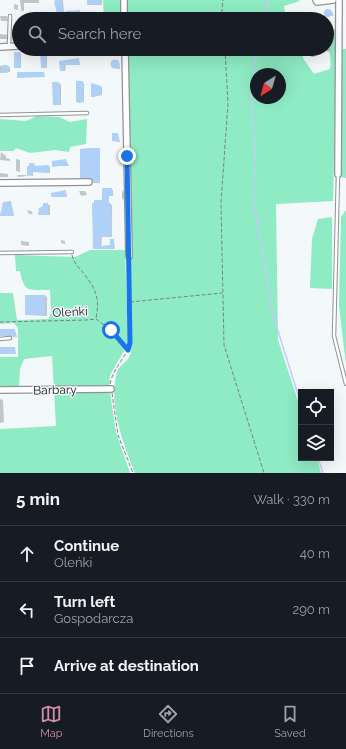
<!DOCTYPE html>
<meta charset="utf-8">
<style>
:root{--surface:#171b24;--page:#242831;--text:#f1f3f6;--muted:#9ea1a6;--line:#363941;--accent:#d190a7}
body{margin:0;font-family:Raleway,sans-serif;background:var(--page);color:var(--text)}
.controls{position:absolute;right:12px;bottom:12px;display:grid;overflow:hidden;border-radius:0px;box-shadow:0 4px 16px #0002}
.controls button{width:36px;height:36px;display:grid;place-items:center;padding:0;border:0;border-bottom:1px solid var(--line);background:var(--surface);color:var(--text);font:20px sans-serif}
.compass{position:absolute;left:250px;top:68px;width:36px;height:36px;border-radius:50%;background:var(--surface);box-shadow:0 4px 16px #0002;rotate:217deg}
.stop{position:absolute;width:12px;height:12px;margin:-9px;border:3px solid #1a73e8;border-radius:50%;background:#fff}
.stop.end{background:#1a73e8;border-color:#fff;box-shadow:0 1px 4px #0008}
.list{margin:0;padding:0;list-style:none}
h2{display:flex;justify-content:space-between;align-items:center;height:52px;margin:0;padding:0 16px;font-size:17px}
h2 small{font-size:13px;font-weight:400;color:var(--muted)}
.list li{display:grid;grid-template-columns:26px 1fr auto;gap:12px;align-items:center;box-sizing:border-box;height:56px;padding:0 16px;border-top:1px solid var(--line)}
.list b{display:block;font-size:15px;white-space:nowrap}
.list p{margin:0;font-size:13px;white-space:nowrap;color:var(--muted)}
.list em{font-size:13px;font-style:normal;color:var(--muted)}
.icon{flex:none;width:22px;height:22px;fill:none;stroke:currentColor;stroke-width:2;stroke-linecap:round;stroke-linejoin:round}
.map{position:relative;flex:none;width:346px;height:473px;overflow:hidden}
.search{position:absolute;background:var(--surface);box-shadow:0 4px 16px #0002;left:12px;right:12px;top:12px;height:44px;display:flex;align-items:center;gap:10px;box-sizing:border-box;padding:0 14px;border-radius:22px;color:var(--muted);font-size:15px}
.sheet{height:220px;background:var(--surface)}
nav{display:flex;justify-content:space-around;align-items:center;box-sizing:border-box;height:56px;border-top:1px solid var(--line);background:var(--surface);font-size:11px;color:var(--muted)}
nav a{display:grid;justify-items:center;gap:2px}
nav .on{color:var(--accent)}
.map>svg:first-child{display:block}
</style>
<div class="map">
<svg width="346" height="473" viewBox="0 0 346 473">
<rect width="100%" height="100%" fill="#f3f8fa"/>
<path fill="#8eebc3" fill-rule="evenodd" d="M103 0H122V19H104Z
M125 0H299L300 1 284 6 286 19H125Z
M337 29 333 201 276 204 278 340 301 410V458H317L321 473H135C123 443 108 404 117 372 119 365 128 362 130 355 132 351 131 344 132 340L126 49H302L301 52 304 60 314 74 330 69C332 55 327 44 327 31ZM256 74H280V98H256Z
M105 49H122V56L105 55Z
M341 49H346V178L340 177Z
M37 116 59 117 70 122 87 119 86 144 70 147 69 152 55 150 30 153 16 148 13 151H0V119L26 121Z
M346 210V365L339 306 341 217Z
M332 217V289L310 288 312 239 318 219Z
M90 250H125L128 344 110 375 109 386 116 432 130 473H0V429L56 426 52 356 24 359 20 369 19 387 0 388V357H18V328L14 323 0 324V293H13L17 320 49 319 51 312 50 290C29 290 24 293 20 271H16L15 255 75 257Z"/>
<path fill="#0003" d="M20 0H39V3H24V11H22L21 10Z
M55 0H63L64 14 58 13Z
M88 0H102V5H90Z
M14 4 18 5V10L14 9Z
M329 10 333 13V16L325 15V11Z
M304 14 310 15V19H302L305 18Z
M0 16H7L8 21H1Z
M0 34 7 35 8 39H0Z
M326 50a2 2 0 1 1 4 0a2 2 0 1 1-4 0Z
M308 49H312L315 57H311Z
M46 52 47 53V68H43L42 67Z
M20 53 21 54V68H15Z
M79 59 80 65H66L65 71H61V62Z
M113 60 119 61 120 69 113 68Z
M6 65 10 67V72L0 73V66Z
M44 73 45 77H18Z
M82 82 84 83V102L78 103 77 102Z
M54 83 61 84V105H55Z
M92 84 102 87V95L92 97Z
M118 134 120 142 113 141Z
M1 152 6 156V158L10 159V161L0 160Z
M16 159 20 160V172L16 171Z
M66 160 69 166H53Z
M34 164 36 167H50V173L33 172V176L28 175Z
M0 173 8 174V177H0Z
M17 175H26L27 176 18 177Z
M103 189 113 190V196H109V204L112 205V237H102L101 247 111 246 114 240 115 249H94L103 201Z
M66 191 67 197H52Z
M79 191H85L87 195 81 196Z
M122 191 125 192V200L122 199Z
M11 202 14 216H0V213H3Z
M44 204 50 205V215L39 214Z
M27 210 31 211 33 214H29Z
M61 240 65 241V244L61 243Z
M21 241 29 242V246L21 245Z
M45 296 47 297V316L26 315Z
M0 330H15L17 337 0 336Z
M0 399 3 400 4 422 0 423Z"/>
<g fill="none" stroke-linecap="round" stroke-linejoin="round">
<path stroke="#c7caf9" stroke-width="1.5" d="M264 19 268 0
M257 49 251 94 255 152 253 196 273 315 301 404
M318 458 323 473"/>
</g>
<path fill="#b0d1f7" d="M62 0 63 14H57L54 1Z
M87 0H100L101 4 87 5Z
M324 13a4 4 0 1 1 8 0a4 4 0 1 1-8 0Z
M80 10V13L85 12V19H70V14H66V11Z
M40 51H46V67L41 68Z
M14 52H20V68H14Z
M79 58V65H65L64 71H60L59 61Z
M110.5 64a4.5 4.5 0 1 1 9 0a4.5 4.5 0 1 1-9 0Z
M1 69a4 4 0 1 1 8 0a4 4 0 1 1-8 0Z
M17 72H44V77L17 78Z
M76 81H83V102H76Z
M52 82H59L60 105H53Z
M91 83 101 86V95H95V97H91Z
M112 133H118L119 141H112Z
M90 148H100V183H93L91 178H80V149Z
M66 159 68 165 52 167V161Z
M29 163H34V166L49 165V173L31 171 32 175 27 176V166H29Z
M102 188H112V196H109V203H111L112 237H100V246L110 245V239H114V249H93L92 203H94V200H102Z
M66 190V197H51V193Z
M11 201 13 216H0L3 202Z
M43 203H48V215H38L39 208 43 206Z
M25 295H45V315H25Z
M0 329H15V337L10 335 0 336Z
M0 347H15L16 354H0Z"/>
<g fill="none" stroke-linecap="round" stroke-linejoin="round">
<g stroke="#8f9395" stroke-width="4.5">
<path id="service" d="M9 46 10 16
M0 115 87 113
M338 175 334 336 346 384
M0 253 72 252
M0 339 10 338"/>
</g>
<g stroke="#8f9395" stroke-width="8">
<path id="minor" d="M124 0V19
M316 0 317 2 333 0
M0 47 19 46
M125 49 129 256
M338 174 339 0
M0 183 89 182
M0 390 111 389"/>
</g>
<path stroke="#7d8082" stroke-width="1" stroke-dasharray="4 2" stroke-linecap="butt" d="M221 19 223 0
M225 49 228 103 221 203 224 345 264 473
M72 255C74 264 79 267 84 274 96 289 100 299 96 318
M130 302 222 293
M0 322 87 320 96 319 111 330 128 350
M110 384C113 368 126 358 130 343L129 261
M112 393 118 435 133 473"/>
<use href="#service" stroke="#fff" stroke-width="2.5"/>
<use href="#minor" stroke="#fff" stroke-width="5.5"/>
</g>
<g fill="none" stroke-linecap="round" stroke-linejoin="round">
<path stroke="#1a73e8" stroke-width="5" d="M111 330 128 350 130 343 127 156"/>
</g>
<g text-anchor="middle" stroke-width="3" stroke-linejoin="round" paint-order="stroke">
<g font-size="12" fill="#151718" stroke="#f3f8fa">
<text transform="translate(70 312) rotate(-3)" y="4">Oleńki</text>
<text transform="translate(55 390) rotate(-1)" y="4">Barbary</text>
</g>
</g>
</svg>
<div class="controls">
<button><svg class="icon" aria-label="locate" viewBox="0 0 24 24"><circle cx="12" cy="12" r="6"/><path d="M12 2v4M12 18v4M2 12h4M18 12h4"/></svg></button>
<button><svg class="icon" aria-label="layers" viewBox="0 0 24 24"><path d="M12 4l9 5-9 5-9-5zM3 14l9 5 9-5"/></svg></button>
</div>
<svg class="compass" viewBox="-18 -18 36 36"><path d="M0-13l5 13h-10z" fill="#e53935"/><path d="M0 13l5-13h-10z" fill="#9ea1a6"/></svg>
<div class="stop" style="left:111px;top:330px"></div>
<div class="stop end" style="left:127px;top:156px"></div>
<div class="search"><svg class="icon" aria-label="search" viewBox="0 0 24 24"><circle cx="10" cy="10" r="6"/><path d="M15 15l6 6"/></svg>Search here</div>
</div>
<section class="sheet">
<h2>5 min<small>Walk · 330 m</small></h2>
<ul class="list">
<li><svg class="icon" aria-label="ahead" viewBox="0 0 24 24"><path d="M12 20V5M6 11l6-6 6 6"/></svg><div><b>Continue</b><p>Oleńki</p></div><em>40 m</em></li>
<li><svg class="icon" aria-label="left" viewBox="0 0 24 24"><path d="M17 20v-9H6M10 6l-5 5 5 5"/></svg><div><b>Turn left</b><p>Gospodarcza</p></div><em>290 m</em></li>
<li><svg class="icon" aria-label="arrive" viewBox="0 0 24 24"><path d="M6 21V4h12l-3 4 3 4H6"/></svg><div><b>Arrive at destination</b></div></li>
</ul>
</section>
<nav>
<a class="on"><svg class="icon" aria-label="map" viewBox="0 0 24 24"><path d="M3 6l6-2 6 2 6-2v14l-6 2-6-2-6 2zM9 4v14M15 6v14"/></svg>Map</a>
<a><svg class="icon" aria-label="directions" viewBox="0 0 24 24"><path d="M12 3l9 9-9 9-9-9zM9 14v-3h6M13 9l2 2-2 2"/></svg>Directions</a>
<a><svg class="icon" aria-label="saved" viewBox="0 0 24 24"><path d="M7 4h10v16l-5-4-5 4z"/></svg>Saved</a>
</nav>
